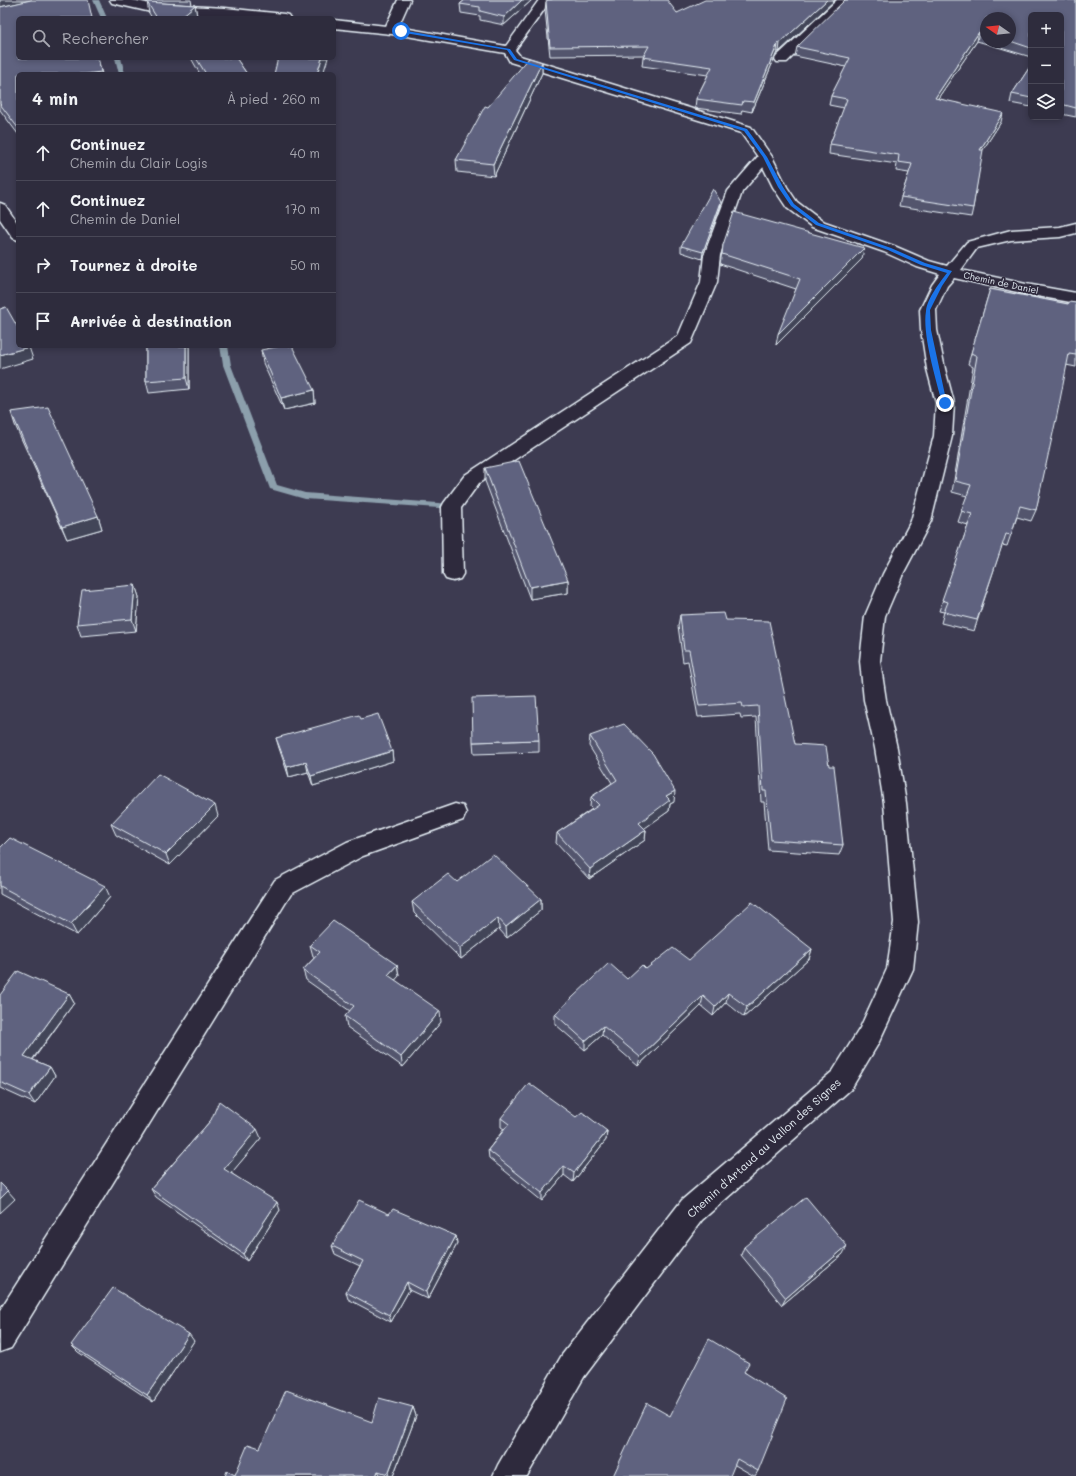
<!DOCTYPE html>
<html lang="fr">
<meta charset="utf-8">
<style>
:root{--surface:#2e2c3d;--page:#3a3848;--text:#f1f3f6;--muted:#a7a7b0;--line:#494857}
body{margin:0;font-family:Mali,sans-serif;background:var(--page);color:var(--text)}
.controls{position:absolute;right:12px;top:12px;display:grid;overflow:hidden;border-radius:6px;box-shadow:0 2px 6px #0003}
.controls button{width:36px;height:36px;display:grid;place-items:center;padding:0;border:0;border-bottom:1px solid var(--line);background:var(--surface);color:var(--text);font:20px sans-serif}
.compass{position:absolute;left:980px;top:12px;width:36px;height:36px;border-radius:50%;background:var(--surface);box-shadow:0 2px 6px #0003;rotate:284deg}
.stop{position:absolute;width:12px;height:12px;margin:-9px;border:3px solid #1a73e8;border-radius:50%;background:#fff}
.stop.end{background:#1a73e8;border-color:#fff;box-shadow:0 1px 4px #0008}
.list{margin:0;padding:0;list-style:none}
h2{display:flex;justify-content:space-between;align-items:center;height:52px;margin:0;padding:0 16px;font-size:17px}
h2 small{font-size:13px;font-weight:400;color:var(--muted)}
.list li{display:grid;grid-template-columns:26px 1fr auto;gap:12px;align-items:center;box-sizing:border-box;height:56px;padding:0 16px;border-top:1px solid var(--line)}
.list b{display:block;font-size:15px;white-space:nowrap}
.list p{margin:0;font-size:13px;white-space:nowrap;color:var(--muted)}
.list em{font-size:13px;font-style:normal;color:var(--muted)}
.icon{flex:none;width:22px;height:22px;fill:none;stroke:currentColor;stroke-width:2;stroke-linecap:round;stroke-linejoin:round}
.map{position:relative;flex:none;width:1076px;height:1476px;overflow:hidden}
.search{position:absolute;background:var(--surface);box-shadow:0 2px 6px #0003;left:16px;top:16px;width:320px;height:44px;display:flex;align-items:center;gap:10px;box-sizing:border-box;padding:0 14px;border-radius:6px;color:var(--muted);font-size:15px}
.panel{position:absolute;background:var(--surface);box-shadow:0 2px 6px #0003;left:16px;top:72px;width:320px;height:276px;border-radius:6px}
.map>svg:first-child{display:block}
</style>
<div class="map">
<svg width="1076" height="1476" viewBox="0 0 1076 1476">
<rect width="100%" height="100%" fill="#3d3b51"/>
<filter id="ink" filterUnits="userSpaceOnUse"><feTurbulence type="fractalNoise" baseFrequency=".025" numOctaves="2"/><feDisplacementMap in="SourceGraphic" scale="8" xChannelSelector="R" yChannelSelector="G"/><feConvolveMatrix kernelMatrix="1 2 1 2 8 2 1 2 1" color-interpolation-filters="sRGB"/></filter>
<g filter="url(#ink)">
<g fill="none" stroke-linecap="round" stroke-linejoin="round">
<path fill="#8c9fac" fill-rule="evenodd" d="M93 0H99L107 18H101Z
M115 58H121L125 74H119Z
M220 346H228L231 365 277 485 305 493 451 504 456 507 454 509 305 499 270 489 223 365Z"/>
<g stroke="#e8f1f8" stroke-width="3">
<path id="lane" d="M765 153 770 154 772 157 742 192 720 255 717 282 691 343 479 483 461 508 463 574 460 579 453 581 446 579 443 574 442 507 444 503 465 475 678 336 701 282 704 255 728 191 760 154Z"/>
</g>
<g stroke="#e8f1f8" stroke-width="3">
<path id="street" d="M110 0H132L151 4 225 8 284 14 288 15 290 18H247L151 12 112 3Z
M398 0H410L398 27 506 46 539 0H551L515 50 520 56 751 127 772 157 787 187 797 202 822 221 894 246 929 261 947 266 967 242 1011 230 1060 227 1076 223V233L1060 237 1011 240 977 248 961 270 1026 284 1076 293V303L1026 294 954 278 947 286 936 310 937 330 945 369 954 403 952 436 931 521 903 574 885 616 880 661 886 700 897 748 906 803 918 922 913 969 878 1044 851 1089 702 1220 584 1377 527 1476H493L498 1465 562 1355 682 1200 833 1071 860 1028 887 969 894 922 884 803 875 748 864 700 860 661 865 616 883 574 911 521 934 436 936 403 927 369 921 330 920 310 932 285 940 274 917 267 884 252 812 227 787 208 773 187 758 157 741 133 510 62 505 53 401 35 334 28V20L386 26Z
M837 0H850L787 62H777L775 59 777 56Z
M0 203 5 205 18 224V240L13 238 0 219Z
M455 804 463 806 466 813 463 820 363 856 291 894 11 1348 0 1352V1310L275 880 347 842Z"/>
</g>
<use href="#lane" fill="#2f2a3d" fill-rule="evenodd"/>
<use href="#street" fill="#2f2a3d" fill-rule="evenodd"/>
</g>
<path fill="#52546d" stroke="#e8f1f8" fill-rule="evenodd" d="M0 0 18 74V134L0 110Z
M141 0H191L192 5 159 3 195 5 197 16 195 18H152L149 13 147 2H150Z
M465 0H532L504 25 480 20V16L461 13 460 4Z
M835 0 779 52H777L752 112 742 110 741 114 695 108 696 99 708 75 642 66 643 57 644 55 550 56 545 10 546 2 677 13Z
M1076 0V117L1061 114V15H1031V57L977 41 938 98 1001 122 982 151 973 208 971 217 899 206 901 197 909 173 896 171 897 164 829 154 830 144 844 108 829 105 831 96 846 67 795 56 797 47ZM986 18H1010V42H986Z
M191 58H236L247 74H200Z
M542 62V73L494 176 457 172 456 160 488 107Z
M1031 65V107L1010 103 1012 94Z
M721 202 720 208 702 259 681 252V246Z
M723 245 862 259 776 345 796 289 720 264Z
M990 289 1068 304 1076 303V367L1066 365 1036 510 1031 521 1017 517 1007 546 1002 545 974 631 941 623 944 612 939 611 968 525 958 522 967 496 952 492 973 367 968 364Z
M146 346H189V389L149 393 146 381Z
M261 350 314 390 315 403 284 410 263 363Z
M11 412 98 516 102 529 67 539 15 425Z
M485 468 568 580V593L530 599 485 481Z
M135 585 139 597 136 631 81 636 77 624Z
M680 615 726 620 795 744 829 766 843 845 839 855 768 850 764 802H761L756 717 741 718 740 714 698 717 688 661 683 662 678 626Z
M361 719 392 751 393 761 313 786 308 772 289 777 279 748 276 738Z
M590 736 674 802 670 804 669 811 644 828 646 830 645 840 589 879 556 843 557 833 592 809 590 807 591 797 612 783 589 746Z
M539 740V752L474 754 473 742Z
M218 816 170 865 116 835 111 824Z
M0 848 110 897 77 935 0 894Z
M457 882 541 899V910L507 938 499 929 461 959 414 913 412 902Z
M310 945 397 965 399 976 395 980 441 1022 403 1067 347 1027 345 1016 350 1011 306 980 303 970 315 957 313 956Z
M812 949 809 959 744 1017 726 1002 713 1016 701 1006 638 1066 602 1035 585 1050 555 1024V1014L627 979 646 969 689 960Z
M69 994 74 1003 33 1060 50 1067 55 1076 35 1104 0 1088V995Z
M576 1117 607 1131 606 1140 573 1182 564 1175 542 1201 489 1158 488 1150 504 1129 501 1127V1118Z
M211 1120 261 1138 231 1173 280 1210 247 1261 156 1197 151 1189Z
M389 1214 456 1236 457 1244 428 1299 409 1290 391 1322 348 1299 346 1292 360 1266 335 1254 332 1246Z
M744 1247 843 1254 782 1305 741 1255Z
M194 1341 153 1402 78 1352 71 1345Z
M745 1372 758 1471 755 1476H754L735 1465 670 1416Z
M413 1407 416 1416 393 1476H225L235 1475 260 1448 372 1422Z"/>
<path fill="#424559" stroke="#e8f1f8" d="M0 0H32L0 7Z
M522 0H532L504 25V17Z
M827 0H835L779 52 780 43Z
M195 5 197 16 195 18H180Z
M979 32 977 41 932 107 935 98Z
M778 43 777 52 752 112 754 102Z
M98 58 102 74H85Z
M322 58H328L323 74H317Z
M542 62V73L494 176 493 164Z
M1003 113 1001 122 977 159 980 150Z
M721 202 720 208 702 259 703 252Z
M864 248 862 259 776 345 778 334Z
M186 346H189V389L186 378Z
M29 347 33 359 0 369V355Z
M314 390 315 403 284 410 281 398Z
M98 516 102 529 67 539 62 527Z
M568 580V593L530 599V587Z
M135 585 139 597 136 631 132 619Z
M392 751 393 761 313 786 311 776Z
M306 762 308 772 289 777 287 767Z
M675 791 674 802 670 804 669 811 638 833 639 823 666 796Z
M215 805 218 816 170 865 166 854Z
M646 830 645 840 589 879 590 869Z
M105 886 110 897 77 935 71 924Z
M541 899V910L507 938 506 927Z
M498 918 499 929 461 959 460 948Z
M812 949 809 959 744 1017 747 1007Z
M397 965 399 976 390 986 388 975Z
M728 993 726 1002 713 1016 715 1007Z
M69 994 74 1003 29 1064 24 1056Z
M703 996 701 1006 638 1066 640 1057Z
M440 1011 441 1022 403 1067 401 1057Z
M603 1026 602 1035 585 1050V1041Z
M50 1067 55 1076 35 1104 29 1095Z
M257 1129 261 1138 228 1177 224 1169Z
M607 1131 606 1140 573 1182 574 1173Z
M564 1166V1175L542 1201V1193Z
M8 1191 15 1199 0 1213V1199Z
M277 1202 280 1210 247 1261 243 1254Z
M456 1236 457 1244 428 1299 426 1292Z
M847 1246 843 1254 782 1305 786 1298Z
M407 1282 409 1290 391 1322 389 1315Z
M189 1334 194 1341 153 1402 147 1395Z
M413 1407 416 1416 393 1476H389L388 1474Z
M378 1471 381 1476H376Z"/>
<path fill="#5f627f" stroke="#e8f1f8" d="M31 0H88L92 18H18V58H98L101 72 85 74H18V128L0 104V7Z
M465 0H522L504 17 480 11V7L460 4Z
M547 0H667L677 13 705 0H827L780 43H778L754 102 743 101 742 105 696 99 712 67 643 57 649 46 550 47 546 2Z
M845 0H1076V108L1061 104V15H1031V48L1010 41V18H986V34L979 32 935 98 1003 113 980 150H983L973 208 901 197 912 164 898 162 899 155 830 144 847 99 831 96 850 58 797 47Z
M147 2 195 5 180 18H157Z
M196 58H236L247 74H206Z
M278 58H322L317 74H274Z
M529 58 542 62 493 164 456 160 485 106 488 107Z
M1031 65V98L1012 94Z
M713 189 721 202 703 252 681 246Z
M734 212 864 248 778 334 800 279 722 254 723 245Z
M990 289 1068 304 1069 302 1076 303V355L1069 354 1057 415 1036 510 1020 506 1011 535 1006 534 977 620 944 612 948 602 942 600 972 514 961 511 971 485 955 481 977 356 971 353Z
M6 307 18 328V346L29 347 0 355V309Z
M146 346H186V378L146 381Z
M281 346H292L314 390 281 398 261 350Z
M48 407 98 516 62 527 11 412Z
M519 461 568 580 530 587 485 468Z
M135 585 132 619 77 624 82 590Z
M724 613 726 620 769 621 795 744 826 746 829 766H834L843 845 771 840 766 791H763L758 706 743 707 742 703 699 706 689 650H684L680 615Z
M536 696 539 740 473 742 472 698Z
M378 714 392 751 311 776 306 762 287 767 276 738 359 715 361 719Z
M624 724 653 754 675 791 666 796 670 800 639 823 646 830 590 869 557 833 599 805 591 797 617 780 590 736Z
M158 774 215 805 166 854 111 824Z
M10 838 105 886 71 924 0 886V848Z
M493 854 541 899 506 927 498 918 460 948 412 902 448 874 457 882Z
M752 902 812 949 747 1007 728 993 715 1007 703 996 640 1057 603 1026 585 1041 555 1014 609 963 627 979 642 965 646 969 673 948 689 960Z
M333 921 397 965 388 975 440 1011 401 1057 345 1016 354 1006 303 970 320 952 310 945Z
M18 971 69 994 24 1056 50 1067 29 1095 0 1082V995Z
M529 1083 576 1117 582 1112 607 1131 574 1173 564 1166 542 1193 488 1150 509 1124 501 1118Z
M219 1101 257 1129 224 1169 277 1202 243 1254 151 1189 211 1120Z
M0 1183 8 1191 0 1199Z
M806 1197 847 1246 786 1298 744 1247Z
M359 1200 389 1214 393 1209 456 1236 426 1292 407 1282 389 1315 346 1292 363 1261 332 1246Z
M113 1288 189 1334 147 1395 71 1345Z
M709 1339 749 1363 744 1372 787 1399 758 1471 737 1459 730 1476H613L647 1403 670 1416Z
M286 1390 372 1422 379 1398 413 1407 388 1474 378 1471 376 1476H225L227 1471 235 1475 248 1444 260 1448Z"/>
</g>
<path fill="#1a73e8" d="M401 30 510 49 517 59 747 129 767 157 783 187 794 204 819 223 891 248 925 263 952 271 942 286 930 310 931 330 947 404 942 403C936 380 922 334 926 311 927 299 940 282 947 273L921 265 888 250 816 225 791 206 778 187 763 157 744 131 514 60 507 50 399 32Z"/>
<g text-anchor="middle" stroke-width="3.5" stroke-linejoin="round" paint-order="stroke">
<g font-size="9" fill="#e8f1f8" stroke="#2f2a3d">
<text transform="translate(1001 283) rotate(12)" y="3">Chemin de Daniel</text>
</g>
<g font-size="11" fill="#e8f1f8" stroke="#2f2a3d">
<text transform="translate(764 1148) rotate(-42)" y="4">Chemin d'Artaud au Vallon des Signes</text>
</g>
</g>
</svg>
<div class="controls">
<button>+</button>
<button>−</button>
<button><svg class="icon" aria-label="layers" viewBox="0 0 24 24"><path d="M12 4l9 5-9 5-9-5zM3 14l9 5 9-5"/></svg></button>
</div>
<svg class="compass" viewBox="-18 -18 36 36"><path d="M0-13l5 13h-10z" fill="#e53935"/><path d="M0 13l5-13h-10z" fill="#a7a7b0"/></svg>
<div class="stop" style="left:401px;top:31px"></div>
<div class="stop end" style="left:945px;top:403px"></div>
<div class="search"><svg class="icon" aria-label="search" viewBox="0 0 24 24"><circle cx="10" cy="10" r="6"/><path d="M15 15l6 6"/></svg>Rechercher</div>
<section class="panel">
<h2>4 min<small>À pied · 260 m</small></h2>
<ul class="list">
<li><svg class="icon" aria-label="ahead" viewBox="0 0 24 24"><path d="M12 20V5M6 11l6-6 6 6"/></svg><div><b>Continuez</b><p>Chemin du Clair Logis</p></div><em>40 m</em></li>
<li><svg class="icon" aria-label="ahead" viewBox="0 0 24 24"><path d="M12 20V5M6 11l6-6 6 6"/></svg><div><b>Continuez</b><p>Chemin de Daniel</p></div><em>170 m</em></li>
<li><svg class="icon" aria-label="right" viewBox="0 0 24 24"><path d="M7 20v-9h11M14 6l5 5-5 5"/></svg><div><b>Tournez à droite</b></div><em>50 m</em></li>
<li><svg class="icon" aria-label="arrive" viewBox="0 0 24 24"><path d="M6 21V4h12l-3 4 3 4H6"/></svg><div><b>Arrivée à destination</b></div></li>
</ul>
</section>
</div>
